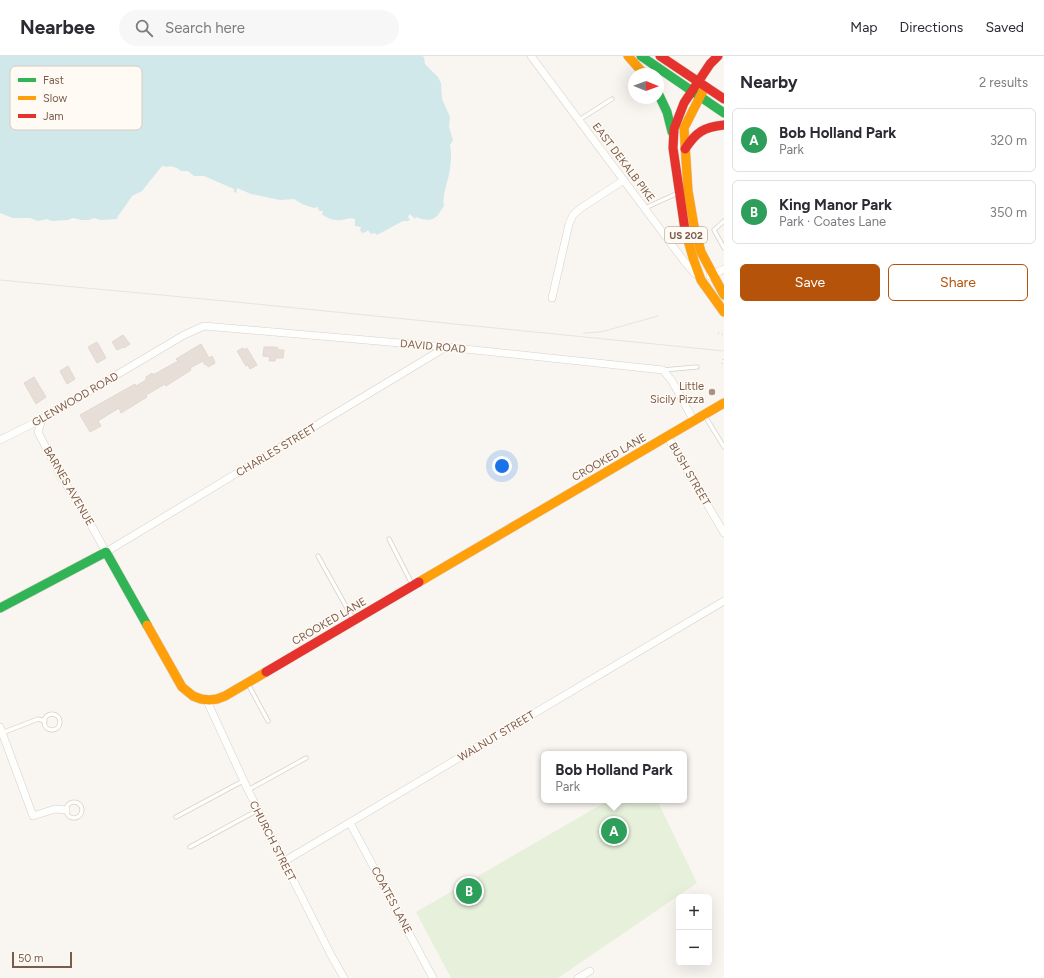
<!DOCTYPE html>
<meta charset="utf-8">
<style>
:root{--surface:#fff;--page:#f7f7f7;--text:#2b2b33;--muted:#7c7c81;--line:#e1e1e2;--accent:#b45309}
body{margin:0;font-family:Figtree,sans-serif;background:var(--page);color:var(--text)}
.controls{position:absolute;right:12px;bottom:12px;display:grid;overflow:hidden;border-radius:6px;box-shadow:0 4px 16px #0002}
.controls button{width:36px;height:36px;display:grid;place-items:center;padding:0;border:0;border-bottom:1px solid var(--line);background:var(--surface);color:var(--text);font:20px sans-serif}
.compass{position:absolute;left:628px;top:12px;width:36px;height:36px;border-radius:50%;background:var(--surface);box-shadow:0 4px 16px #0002;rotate:91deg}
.scale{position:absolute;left:12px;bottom:10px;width:60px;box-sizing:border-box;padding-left:4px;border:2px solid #7a5c4d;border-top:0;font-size:11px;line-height:14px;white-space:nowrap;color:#7a5c4d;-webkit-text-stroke:3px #fffaf3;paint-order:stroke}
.you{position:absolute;left:502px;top:410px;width:14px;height:14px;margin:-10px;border:3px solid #fff;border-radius:50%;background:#1a73e8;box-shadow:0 0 0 6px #1a73e833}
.badge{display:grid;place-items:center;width:26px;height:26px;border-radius:50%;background:var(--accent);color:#fff;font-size:13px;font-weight:700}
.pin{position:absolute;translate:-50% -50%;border:2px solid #fff;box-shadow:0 1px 4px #0006}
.popup{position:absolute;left:541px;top:695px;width:146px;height:52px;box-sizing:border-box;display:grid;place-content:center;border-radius:6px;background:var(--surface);filter:drop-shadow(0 1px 3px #0005);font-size:13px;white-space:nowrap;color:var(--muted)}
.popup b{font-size:15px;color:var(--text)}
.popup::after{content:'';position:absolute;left:50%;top:100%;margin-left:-8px;border:8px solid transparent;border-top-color:var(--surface)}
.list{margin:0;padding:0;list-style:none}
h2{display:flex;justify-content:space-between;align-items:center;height:52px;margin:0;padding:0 16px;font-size:17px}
h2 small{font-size:13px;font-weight:400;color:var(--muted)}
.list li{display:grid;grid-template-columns:26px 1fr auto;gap:12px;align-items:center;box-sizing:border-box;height:64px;margin:0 8px 8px;padding:0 8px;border:1px solid var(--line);border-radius:6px}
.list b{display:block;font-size:15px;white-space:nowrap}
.list p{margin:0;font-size:13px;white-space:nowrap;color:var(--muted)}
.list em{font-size:13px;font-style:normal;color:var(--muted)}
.actions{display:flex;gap:8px;padding:12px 16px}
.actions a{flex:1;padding:9px 0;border:1px solid var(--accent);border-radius:6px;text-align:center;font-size:14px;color:var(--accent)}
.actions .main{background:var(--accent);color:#fff}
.icon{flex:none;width:22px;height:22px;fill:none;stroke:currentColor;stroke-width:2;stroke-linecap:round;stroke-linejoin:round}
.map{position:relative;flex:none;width:724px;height:922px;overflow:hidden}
header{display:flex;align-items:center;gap:24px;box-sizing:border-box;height:56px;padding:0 20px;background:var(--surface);border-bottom:1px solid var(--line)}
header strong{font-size:19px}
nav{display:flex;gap:22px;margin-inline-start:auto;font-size:14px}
.search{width:280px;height:36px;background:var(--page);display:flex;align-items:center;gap:10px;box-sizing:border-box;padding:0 14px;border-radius:22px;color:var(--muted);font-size:15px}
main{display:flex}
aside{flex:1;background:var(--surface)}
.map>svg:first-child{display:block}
</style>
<header>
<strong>Nearbee</strong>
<div class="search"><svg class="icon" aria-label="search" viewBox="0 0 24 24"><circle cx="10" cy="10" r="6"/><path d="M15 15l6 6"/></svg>Search here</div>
<nav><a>Map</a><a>Directions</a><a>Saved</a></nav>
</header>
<main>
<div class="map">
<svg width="724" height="922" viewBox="0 0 724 922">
<rect width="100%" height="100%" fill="#f9f5f0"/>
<path fill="#e7f0db" d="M609 744H657L697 827 558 922H451L416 856Z"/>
<path fill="#d0e8ea" d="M0 0H422L424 1 425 8 438 21 441 27 442 43 450 61 449 71 453 84 450 89C452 98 451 108 449 118 447 128 442 140 444 150 442 152 440 156 438 159 432 166 423 164 416 161L415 163 410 158 408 161 410 164 408 165H403L377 179 375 177 371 178 368 174 366 176 362 177 360 174 361 171 355 170V163C349 161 347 164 341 164 335 165 326 162 322 158L323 155H319L318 151 314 152 302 148 294 143 280 144 251 138 237 132 236 137 234 136V133L204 120H194L188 115H181L177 112 169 110 168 111 162 110 142 135 132 140 124 152 118 160 117 163 100 164 94 162 89 164H81L73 162 68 164 52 165 47 163 38 165 30 162H13L0 157Z"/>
<path fill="#e6ded7" stroke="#e2d8d2" d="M123 279 130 288 124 292 123 291 117 294 112 286Z
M97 286 106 302 97 307 88 291Z
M201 288 209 302 212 300 215 307 208 311 207 308 205 309 203 305 190 312 191 314 180 321 166 330 165 328 146 339 147 341 121 357 119 352 98 365 101 370 90 376 80 359 135 328 136 330 146 324V321L152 317 153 319 178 305 176 303Z
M264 291H274L278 292V294H284L283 302H276L275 305H269L270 301 263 300Z
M243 292 244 294 247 292 257 309 250 313 248 309 246 310 237 295Z
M68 310 75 323 67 328 60 315Z
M34 321 46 341 36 348 24 327Z"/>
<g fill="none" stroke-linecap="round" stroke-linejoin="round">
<g stroke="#d7d1cb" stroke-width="5">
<path id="lane" d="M579 64 612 43
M645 152 678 137
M724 165 714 174 724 192
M663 314 697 311
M705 360 724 391
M389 483 412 528
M318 500 353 563
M248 628 268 665
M44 666a8 8 0 1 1 16 0a8 8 0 1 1-16 0Z
M2 677 38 663 45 665
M248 734 306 702
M66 754a8 8 0 1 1 16 0a8 8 0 1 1-16 0Z
M176 761 243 725
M190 791 258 754"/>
</g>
<g stroke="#d7d1cb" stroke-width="8">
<path id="street" d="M531 0 684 205 695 218
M710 220 724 213
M552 242 569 168 573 159 581 152 624 124
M42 363 38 376 58 415 91 469 106 496 446 291
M667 380 724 477
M0 384 42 363 184 279 204 270 446 291 663 314 672 325 694 365
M207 645 248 734 331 899 344 922
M0 671 33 760 55 753 66 754
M350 767 433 922
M283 806 724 545
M578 922 590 915"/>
</g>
<g stroke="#d9d2cb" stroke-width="10">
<path id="fast" d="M641 0 724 57
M658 37 667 56 672 76
M0 552 106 496 147 569"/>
</g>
<g stroke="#d9d2cb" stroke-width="10">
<path id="slow" d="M628 0 644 18
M705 31 684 72 688 135 694 170 701 196 724 239
M685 174 694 205 701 224 724 256
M419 526 724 347
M147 569 182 631 193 640 201 643 209 644 217 643 225 640 266 616"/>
</g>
<g stroke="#d9d2cb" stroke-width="10">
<path id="jam" d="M660 0 724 43
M685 93C696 76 704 71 724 69
M685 174 673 92 674 73 684 47 710 8 718 0
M266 616 419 526"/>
</g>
<path stroke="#dcd5d0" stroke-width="1.5" stroke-dasharray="1 3" stroke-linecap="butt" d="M718 277 724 279
M723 303 722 309H724"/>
<use href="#lane" stroke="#fefefd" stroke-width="3.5"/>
<use href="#street" stroke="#fefefd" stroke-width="7"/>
<use href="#fast" stroke="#30b455" stroke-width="9"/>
<use href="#slow" stroke="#ff9f0a" stroke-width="9"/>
<use href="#jam" stroke="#e5322d" stroke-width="9"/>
<path stroke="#e6e3e7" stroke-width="1" d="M0 224 236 246 724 295
M584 277 601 276 658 260"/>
</g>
<circle fill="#a69286" stroke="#fffaf3" stroke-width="1.5" cx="712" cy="336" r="4"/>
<g text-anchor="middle" stroke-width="3" stroke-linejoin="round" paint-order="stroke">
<rect fill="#fffaf3" stroke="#a28b7f" stroke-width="1" x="665" y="171" width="42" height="16" rx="3"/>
<g font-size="10" font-weight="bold" fill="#7a5c4d">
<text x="686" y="183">US 202</text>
</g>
<g font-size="11" fill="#7a5c4d" stroke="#fffaf3">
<text transform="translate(624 106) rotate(53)" y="4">EAST DEKALB PIKE</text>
<text transform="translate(433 290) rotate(5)" y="4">DAVID ROAD</text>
<text transform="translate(75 343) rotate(-30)" y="4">GLENWOOD ROAD</text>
<text transform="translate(276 394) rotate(-31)" y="4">CHARLES STREET</text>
<text transform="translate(609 401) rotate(-30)" y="4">CROOKED LANE</text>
<text transform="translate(690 418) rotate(60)" y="4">BUSH STREET</text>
<text transform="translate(69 430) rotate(60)" y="4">BARNES AVENUE</text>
<text transform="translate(329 565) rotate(-30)" y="4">CROOKED LANE</text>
<text transform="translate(496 680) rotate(-31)" y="4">WALNUT STREET</text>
<text transform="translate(273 785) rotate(63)" y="4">CHURCH STREET</text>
<text transform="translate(392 844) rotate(62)" y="4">COATES LANE</text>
</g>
<g font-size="11" fill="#7a5c4d" stroke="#fffaf3" text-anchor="end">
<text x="704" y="334">Little<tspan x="704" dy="13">Sicily Pizza</tspan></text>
</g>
</g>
<rect x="10" y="10" width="132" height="64" rx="6" fill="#fffaf3" stroke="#d7cbc1" stroke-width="1"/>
<rect x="18" y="22" width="18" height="4" fill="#30b455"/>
<rect x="18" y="40" width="18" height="4" fill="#ff9f0a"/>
<rect x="18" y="58" width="18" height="4" fill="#e5322d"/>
<g font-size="11" fill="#7a5c4d">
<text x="43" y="28">Fast</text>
<text x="43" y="46">Slow</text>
<text x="43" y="64">Jam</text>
</g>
</svg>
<div class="controls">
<button>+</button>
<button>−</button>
</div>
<svg class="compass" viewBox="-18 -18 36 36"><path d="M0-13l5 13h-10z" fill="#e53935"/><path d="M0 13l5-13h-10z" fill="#7c7c81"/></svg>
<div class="scale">50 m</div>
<div class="you"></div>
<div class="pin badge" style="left:614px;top:775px;background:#2e9e5b">A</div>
<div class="popup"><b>Bob Holland Park</b>Park</div>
<div class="pin badge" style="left:469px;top:835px;background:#2e9e5b">B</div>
</div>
<aside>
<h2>Nearby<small>2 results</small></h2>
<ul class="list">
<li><span class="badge" style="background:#2e9e5b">A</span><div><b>Bob Holland Park</b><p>Park</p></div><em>320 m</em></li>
<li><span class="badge" style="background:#2e9e5b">B</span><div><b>King Manor Park</b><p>Park · Coates Lane</p></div><em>350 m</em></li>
</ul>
<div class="actions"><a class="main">Save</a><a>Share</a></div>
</aside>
</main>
